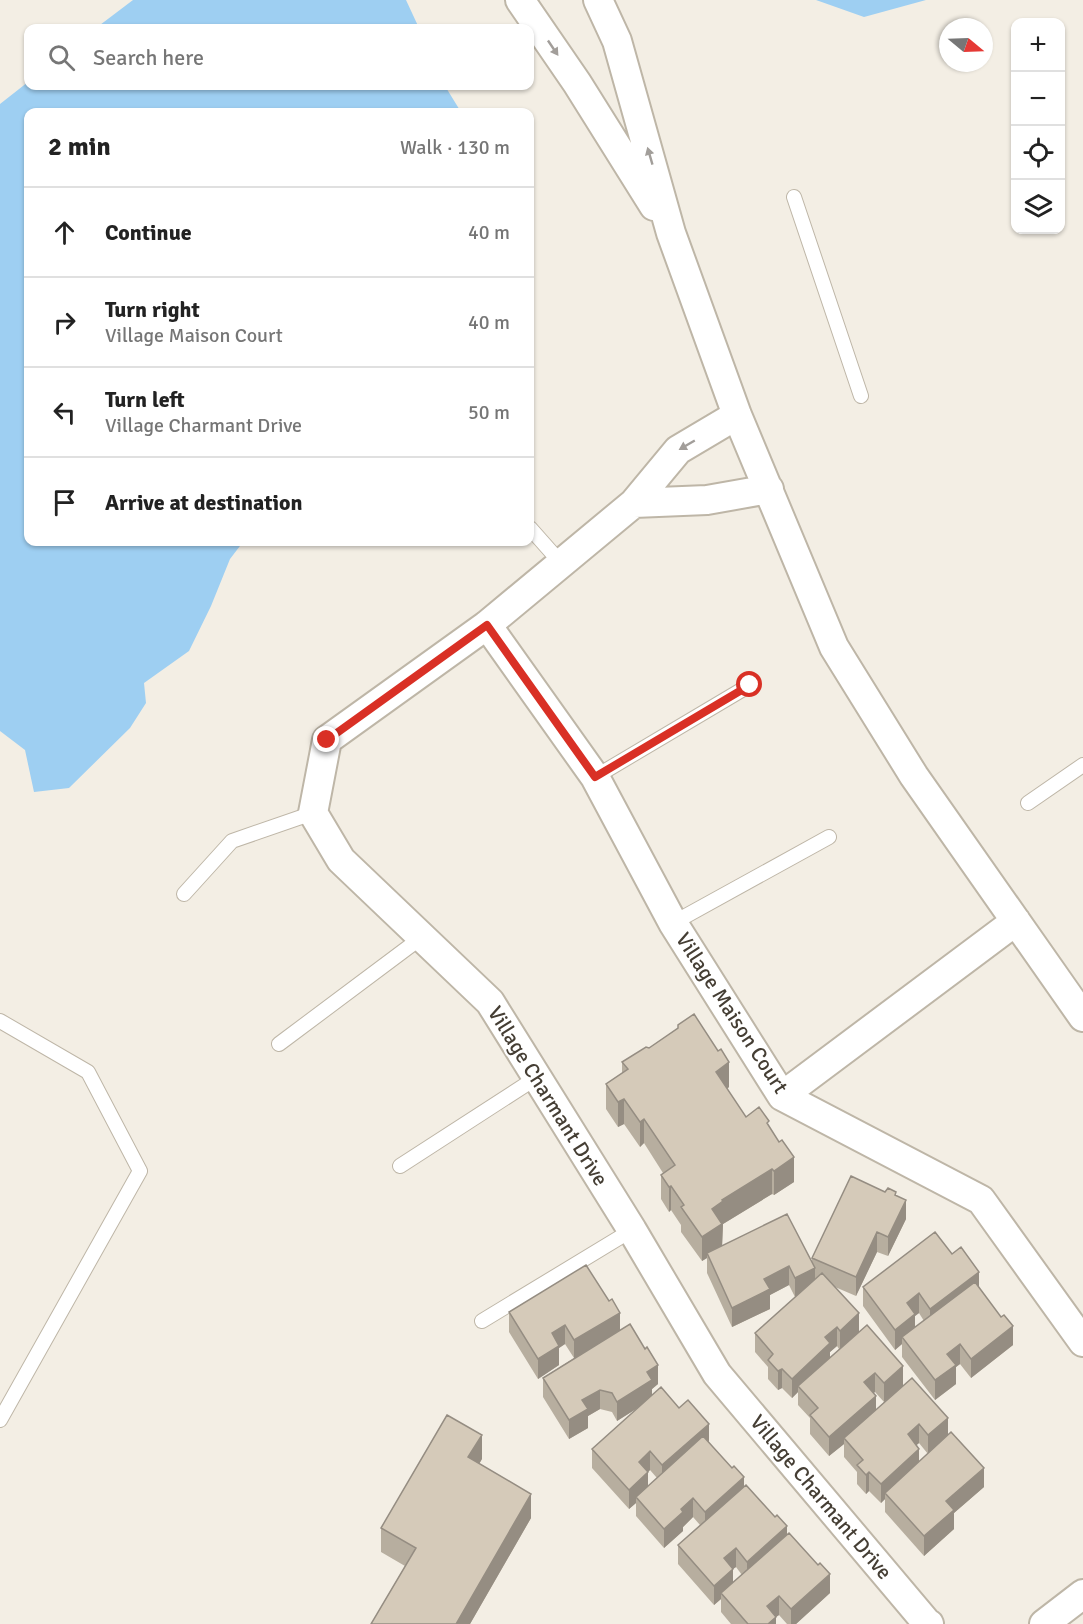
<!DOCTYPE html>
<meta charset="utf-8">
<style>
:root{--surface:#fff;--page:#f2f2f2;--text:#222;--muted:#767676;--line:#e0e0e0}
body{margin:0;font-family:Signika,sans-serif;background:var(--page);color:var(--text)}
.controls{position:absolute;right:18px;top:18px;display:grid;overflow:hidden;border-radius:12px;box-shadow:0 2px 4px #0004}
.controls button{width:54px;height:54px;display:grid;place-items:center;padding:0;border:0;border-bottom:2px solid var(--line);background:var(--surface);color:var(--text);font:30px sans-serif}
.compass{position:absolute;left:939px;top:18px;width:54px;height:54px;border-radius:50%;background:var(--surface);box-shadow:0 2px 4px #0004;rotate:109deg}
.stop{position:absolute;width:18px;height:18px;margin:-14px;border:4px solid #d93025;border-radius:50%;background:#fff}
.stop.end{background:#d93025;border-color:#fff;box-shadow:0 2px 6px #0008}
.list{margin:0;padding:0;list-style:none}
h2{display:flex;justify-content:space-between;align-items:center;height:78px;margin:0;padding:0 24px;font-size:26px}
h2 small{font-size:20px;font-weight:400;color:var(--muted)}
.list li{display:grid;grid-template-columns:39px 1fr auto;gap:18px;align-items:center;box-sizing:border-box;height:90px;padding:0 24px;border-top:2px solid var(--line)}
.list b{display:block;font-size:22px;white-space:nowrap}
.list p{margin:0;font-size:20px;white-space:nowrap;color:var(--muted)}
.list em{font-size:20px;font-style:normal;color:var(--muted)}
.icon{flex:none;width:33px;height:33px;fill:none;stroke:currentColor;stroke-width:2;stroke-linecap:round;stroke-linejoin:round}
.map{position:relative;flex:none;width:1083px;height:1624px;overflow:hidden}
.search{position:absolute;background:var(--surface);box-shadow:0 2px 4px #0004;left:24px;top:24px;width:510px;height:66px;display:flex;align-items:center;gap:15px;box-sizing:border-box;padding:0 21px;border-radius:12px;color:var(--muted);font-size:22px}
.panel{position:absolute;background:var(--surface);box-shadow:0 2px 4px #0004;left:24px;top:108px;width:510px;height:438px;border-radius:12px}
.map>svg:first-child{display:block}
</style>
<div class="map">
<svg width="1083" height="1624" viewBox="0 0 1083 1624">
<rect width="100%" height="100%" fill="#f3eee4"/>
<path fill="#9ecff2" d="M133 0H406L419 28H96Z
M816 0H926L864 17Z
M28 82V86H445L461 112H28V542H243L230 559 211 606 189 651 144 683 146 703 130 728 69 788 34 792 25 750 0 731V104Z"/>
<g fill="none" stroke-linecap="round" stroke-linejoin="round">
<g stroke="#beb6a7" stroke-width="16">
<path id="lane" d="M794 197 861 396
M530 528 561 563
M595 777 750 685
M1028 803 1083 765
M184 894 232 841 313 813
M673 923 829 837
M0 1021 88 1072 140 1171 0 1420
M279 1044 422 937
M400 1166 536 1078
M482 1321 632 1230"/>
</g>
<g stroke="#beb6a7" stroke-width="32">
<path id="street" d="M520 0 577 83 654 206
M598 0 617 41 671 233 737 415 834 647 914 776 1083 1017
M737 415 678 450 634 503 707 500 769 489
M634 503 487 625 327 740 313 813 341 860 490 1002 632 1230 717 1374 927 1623 929 1624
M487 625 595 777 673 923 782 1096 981 1200 1083 1342
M782 1096 1016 921
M1044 1624 1083 1594"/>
</g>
<use href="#lane" stroke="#fff" stroke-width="14"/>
<use href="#street" stroke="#fff" stroke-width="28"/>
</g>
<path fill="#b7ae9f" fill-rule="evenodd" d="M678 1025 729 1087 727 1089 746 1117 769 1126 794 1182 774 1195 772 1194 723 1224 722 1246 812 1263V1258L885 1192 896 1196 906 1219 888 1256 877 1252 856 1296 835 1287 859 1332 903 1385 948 1435 984 1487 954 1513V1529L924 1556 885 1512V1499L881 1503 869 1491 866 1494 857 1484V1472L844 1457V1444L829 1456 810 1434V1418L798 1405V1392L792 1398 782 1388 778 1390 768 1379V1367L755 1352V1333L795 1297 789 1285 770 1295V1309L732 1327 707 1273V1258L702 1261 681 1232V1225L671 1210 669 1212 661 1199V1175L663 1173 644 1143 640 1147 624 1124 618 1127 606 1109V1084L622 1073V1062L649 1048 678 1028ZM837 1346 839 1349 830 1357V1352ZM875 1392 884 1402 876 1410 873 1393ZM919 1443 928 1454 919 1461 916 1445Z
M952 1254 979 1287 1013 1345 971 1378 960 1364 956 1367V1384L935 1400 902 1357V1344L895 1350 863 1306V1287ZM919 1313 924 1321 915 1327V1316Z
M509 1312 620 1330 658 1384 652 1389V1396L709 1442 744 1486 787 1535 830 1593 796 1624H787L779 1615 776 1617V1624H731L721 1612V1599L714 1605 678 1564V1545L700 1525 693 1517 683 1527V1531L664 1548 636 1516V1503L629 1509 592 1468V1449L639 1407 617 1421 612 1412 600 1409 588 1416V1428L569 1439 543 1397V1378L574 1358 565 1344 559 1348V1365L538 1379 509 1332ZM650 1470 657 1478 648 1486V1472ZM736 1567 742 1575 733 1582V1569Z
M482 1459 479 1464 531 1518 470 1624H371L405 1566 381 1552V1528Z"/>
<path fill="#958d82" d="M729 1062V1087L716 1097V1072Z
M624 1099V1124L618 1127V1102Z
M644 1119V1143L640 1147V1122Z
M794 1157V1182L774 1195V1171Z
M772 1169V1194L723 1224 722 1248 707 1253V1258L702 1261V1237L712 1209 722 1200Z
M671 1186V1210L669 1212V1187Z
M906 1200V1219L888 1256V1237Z
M877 1232V1252L856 1296V1277Z
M789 1266V1285L770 1295V1309L732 1327V1308L764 1279Z
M815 1268V1287L795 1297V1278Z
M979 1272V1291L930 1328V1309Z
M919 1293V1313L915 1316V1334L902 1337V1344L895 1350V1330L907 1303Z
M620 1313V1332L574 1359V1340Z
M859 1313V1333L840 1350V1331Z
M565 1325V1344L559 1348V1365L538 1379V1359L552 1333Z
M1013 1326V1345L971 1378V1359Z
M837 1327V1346L830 1352V1363L798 1386V1392L792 1398V1379L825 1337Z
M960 1344V1364L956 1367V1384L935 1400V1380L947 1354Z
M658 1365V1384L652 1389V1399L617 1421V1402L647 1372Z
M903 1366V1386L884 1402V1383Z
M782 1369V1388L778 1390V1371Z
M875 1373V1392L864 1401V1382Z
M600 1390V1409L588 1416V1428L569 1439V1420L582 1400Z
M876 1396V1415L844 1438V1444L829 1456V1437Z
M948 1418V1437L928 1454V1435Z
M709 1424V1443L662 1484V1465Z
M919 1424V1443L908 1453V1434Z
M482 1435V1459L468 1482V1457Z
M919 1449V1468L885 1493V1499L881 1503V1484Z
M650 1451V1470L648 1472V1491L636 1497V1503L629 1509V1490L639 1462Z
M984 1468V1487L954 1513V1529L924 1556V1536L946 1501Z
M869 1472V1491L866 1494V1475Z
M744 1477V1497L705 1531V1512Z
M531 1494V1518L470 1624H456Z
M693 1498V1517L683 1527V1531L664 1548V1529L681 1509Z
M787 1526V1545L747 1581V1562Z
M736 1548V1567L733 1569V1588L721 1593V1599L714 1605V1586L724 1558Z
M830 1574V1593L796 1624H791V1609Z
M779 1596V1615L776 1617V1624H768L767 1606Z"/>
<path fill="#d5cab9" stroke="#958d82" stroke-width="1.5" d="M694 1014 718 1051 721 1049 729 1062 716 1072 746 1117 759 1107 769 1121 767 1123 779 1142 782 1140 794 1157 774 1171 772 1169 722 1200 723 1201 712 1209 722 1224 702 1237 681 1207 684 1205 671 1186 669 1187 661 1175 675 1165 644 1119 640 1122 624 1099 618 1102 606 1084 628 1069 622 1062 646 1047 649 1048 678 1028V1025Z
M851 1176 885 1192 888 1188 896 1192 895 1195 906 1200 888 1237 877 1232 856 1277 812 1258Z
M787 1214 815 1268 795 1278 789 1266 764 1279 770 1289 732 1308 707 1253Z
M935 1232 952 1254 961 1247 979 1272 930 1309 919 1293 907 1303 915 1314 895 1330 863 1287Z
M586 1265 609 1301 612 1299 620 1313 574 1340 565 1325 552 1333 559 1346 538 1359 509 1312Z
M822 1273 859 1313 840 1331 837 1327 825 1337 830 1343 792 1379 782 1369 778 1371 768 1360 773 1354 755 1333Z
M975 1282 1001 1317 1004 1315 1013 1326 971 1359 960 1344 947 1354 956 1365 935 1380 902 1337Z
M630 1324 645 1349 647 1347 658 1365 647 1372 652 1380 617 1402 612 1393 600 1390 582 1400 588 1409 569 1420 543 1378Z
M867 1325 903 1366 884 1383 875 1373 864 1382 876 1396 829 1437 810 1415 818 1408 798 1386Z
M912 1378 948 1418 928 1435 919 1424 908 1434 919 1449 881 1484 869 1472 866 1475 857 1465 863 1460 844 1438Z
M661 1387 679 1408 688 1400 709 1424 662 1465 650 1451 639 1462 648 1472 629 1490 592 1449Z
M447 1415 482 1435 468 1457 531 1494 456 1624H371L416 1548 381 1528Z
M951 1432 984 1468 946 1501 954 1510 924 1536 885 1493Z
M703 1436 732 1468 734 1466 744 1477 705 1512 693 1498 681 1509 683 1512 664 1529 636 1497Z
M746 1485 775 1517 777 1515 787 1526 747 1562 736 1548 724 1558 733 1569 714 1586 678 1545Z
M789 1533 818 1565 820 1563 830 1574 791 1609 779 1596 767 1606 776 1617 768 1624H748L721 1593Z"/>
<defs><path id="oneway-solid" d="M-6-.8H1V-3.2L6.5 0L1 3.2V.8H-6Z" transform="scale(1.5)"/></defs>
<g fill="#a29e9a">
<use href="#oneway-solid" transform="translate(553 48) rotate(56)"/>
<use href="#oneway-solid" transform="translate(650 156) rotate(-106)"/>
<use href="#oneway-solid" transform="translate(687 445) rotate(150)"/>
</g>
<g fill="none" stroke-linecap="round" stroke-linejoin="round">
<path stroke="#d93025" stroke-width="8" d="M327 740 487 625 595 777 750 685"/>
</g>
<g text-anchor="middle" stroke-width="4.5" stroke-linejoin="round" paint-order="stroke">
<g font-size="21" fill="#453e34" stroke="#fff">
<text transform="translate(732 1013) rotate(57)" y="7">Village Maison Court</text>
<text transform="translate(548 1096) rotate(58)" y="7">Village Charmant Drive</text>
<text transform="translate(821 1497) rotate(50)" y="7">Village Charmant Drive</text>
</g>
</g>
</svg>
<div class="controls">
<button>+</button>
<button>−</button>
<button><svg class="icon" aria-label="locate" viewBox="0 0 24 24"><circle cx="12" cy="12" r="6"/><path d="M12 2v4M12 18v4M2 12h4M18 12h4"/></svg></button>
<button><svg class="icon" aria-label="layers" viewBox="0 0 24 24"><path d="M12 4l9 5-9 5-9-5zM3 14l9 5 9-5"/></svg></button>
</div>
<svg class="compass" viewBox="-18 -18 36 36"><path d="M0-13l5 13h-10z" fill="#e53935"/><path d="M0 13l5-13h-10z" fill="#767676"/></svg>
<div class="stop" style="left:750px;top:685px"></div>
<div class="stop end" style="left:327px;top:740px"></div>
<div class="search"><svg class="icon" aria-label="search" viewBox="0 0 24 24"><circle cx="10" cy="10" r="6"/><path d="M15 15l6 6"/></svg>Search here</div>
<section class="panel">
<h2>2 min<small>Walk · 130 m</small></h2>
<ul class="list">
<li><svg class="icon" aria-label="ahead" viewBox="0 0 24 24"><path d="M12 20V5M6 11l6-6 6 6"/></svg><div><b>Continue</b></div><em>40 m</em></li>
<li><svg class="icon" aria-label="right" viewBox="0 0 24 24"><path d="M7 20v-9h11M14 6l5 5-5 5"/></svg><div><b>Turn right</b><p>Village Maison Court</p></div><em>40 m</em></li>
<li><svg class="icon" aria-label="left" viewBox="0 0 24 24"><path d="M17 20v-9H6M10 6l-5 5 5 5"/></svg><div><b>Turn left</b><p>Village Charmant Drive</p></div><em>50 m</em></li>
<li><svg class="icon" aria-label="arrive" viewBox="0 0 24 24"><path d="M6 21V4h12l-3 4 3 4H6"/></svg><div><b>Arrive at destination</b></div></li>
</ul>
</section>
</div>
